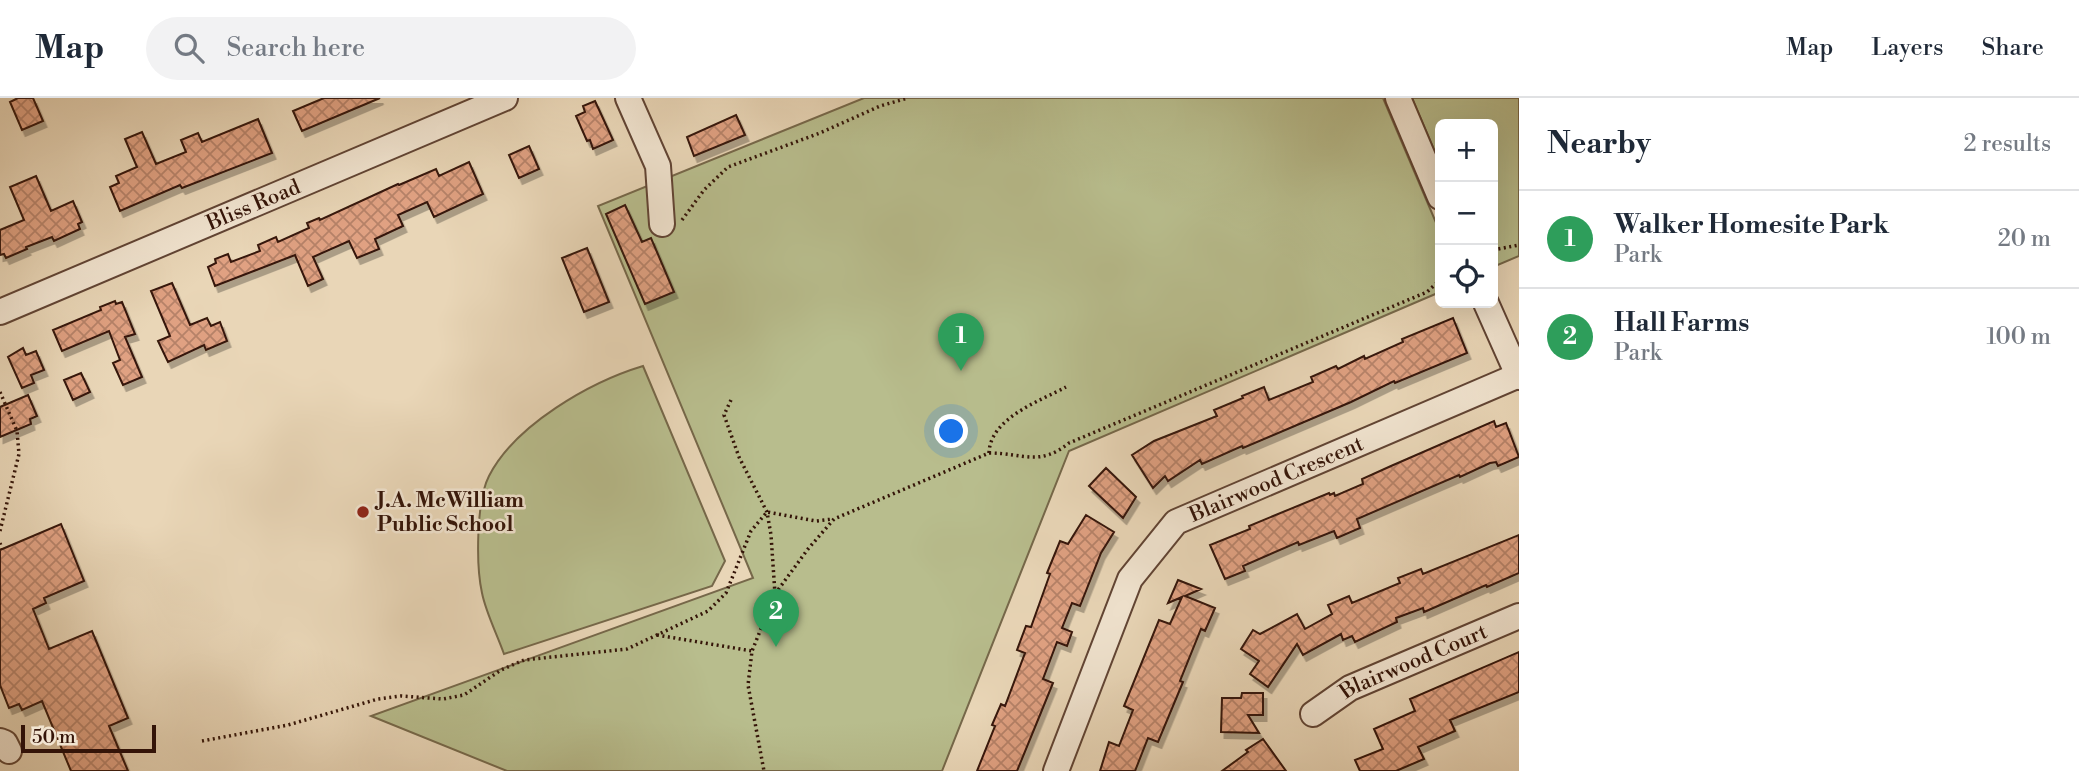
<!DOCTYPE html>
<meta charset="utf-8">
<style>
:root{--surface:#fff;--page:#f2f2f3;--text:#1f2937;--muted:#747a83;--line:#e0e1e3;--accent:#8f2418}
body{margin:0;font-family:"Libre Bodoni",serif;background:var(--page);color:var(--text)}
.controls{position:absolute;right:21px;top:21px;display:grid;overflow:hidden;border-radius:10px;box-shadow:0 7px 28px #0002}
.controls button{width:63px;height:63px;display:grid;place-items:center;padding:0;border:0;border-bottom:2px solid var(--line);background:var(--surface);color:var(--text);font:35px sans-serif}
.scale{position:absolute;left:21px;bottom:18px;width:135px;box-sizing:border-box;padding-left:7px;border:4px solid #341408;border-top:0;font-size:19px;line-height:24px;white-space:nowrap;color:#341408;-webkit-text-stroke:5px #f1e4d0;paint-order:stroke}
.you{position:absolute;left:952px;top:334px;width:24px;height:24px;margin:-18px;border:5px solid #fff;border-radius:50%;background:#1a73e8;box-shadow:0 0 0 10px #1a73e833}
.badge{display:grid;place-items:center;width:46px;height:46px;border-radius:50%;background:var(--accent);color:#fff;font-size:23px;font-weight:700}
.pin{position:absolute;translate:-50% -58px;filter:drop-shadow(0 2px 4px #0008)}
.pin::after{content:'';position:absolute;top:37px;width:24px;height:21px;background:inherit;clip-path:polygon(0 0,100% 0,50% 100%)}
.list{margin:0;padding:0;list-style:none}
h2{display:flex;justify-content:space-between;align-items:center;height:91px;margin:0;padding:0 28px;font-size:30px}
h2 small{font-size:23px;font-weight:400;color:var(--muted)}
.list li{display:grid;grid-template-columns:46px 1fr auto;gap:21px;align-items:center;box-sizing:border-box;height:98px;padding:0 28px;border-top:2px solid var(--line)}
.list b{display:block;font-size:26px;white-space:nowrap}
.list p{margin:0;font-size:23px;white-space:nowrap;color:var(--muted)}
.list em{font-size:23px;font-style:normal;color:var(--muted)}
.icon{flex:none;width:38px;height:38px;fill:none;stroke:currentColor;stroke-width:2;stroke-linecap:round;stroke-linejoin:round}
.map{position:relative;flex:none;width:1519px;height:673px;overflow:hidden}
header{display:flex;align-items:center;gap:42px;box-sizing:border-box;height:98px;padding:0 35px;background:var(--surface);border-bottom:2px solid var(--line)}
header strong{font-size:33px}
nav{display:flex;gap:38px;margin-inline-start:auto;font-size:24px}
.search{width:490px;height:63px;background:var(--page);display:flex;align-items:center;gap:18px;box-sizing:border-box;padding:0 24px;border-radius:38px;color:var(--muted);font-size:26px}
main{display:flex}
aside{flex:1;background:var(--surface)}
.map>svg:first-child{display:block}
</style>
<header>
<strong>Map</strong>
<div class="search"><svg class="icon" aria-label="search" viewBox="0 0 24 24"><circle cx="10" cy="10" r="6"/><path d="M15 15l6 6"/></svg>Search here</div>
<nav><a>Map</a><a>Layers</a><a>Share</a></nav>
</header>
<main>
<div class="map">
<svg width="1519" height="673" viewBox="0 0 1519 673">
<defs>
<pattern id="building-cross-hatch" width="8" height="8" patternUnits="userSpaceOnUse" patternTransform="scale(1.75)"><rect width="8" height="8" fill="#e0a182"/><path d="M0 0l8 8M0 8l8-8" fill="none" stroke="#b68268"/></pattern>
<filter id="shadow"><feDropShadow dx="3.5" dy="6" stdDeviation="0" flood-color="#0004"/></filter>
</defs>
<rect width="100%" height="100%" fill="#e9d6b7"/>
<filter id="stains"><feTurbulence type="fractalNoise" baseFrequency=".00286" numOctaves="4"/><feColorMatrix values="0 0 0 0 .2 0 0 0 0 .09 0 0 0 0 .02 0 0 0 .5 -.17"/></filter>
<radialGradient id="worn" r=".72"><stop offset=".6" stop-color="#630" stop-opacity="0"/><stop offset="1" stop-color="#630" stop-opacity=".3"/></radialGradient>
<path fill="#b8bd8d" stroke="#76684a" stroke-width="2" d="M864 0H1383L1440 134V194L1069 353 942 673H507L371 618 753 480 598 108Z
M1412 0H1519V158L1493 169V26H1440V66Z
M643 268 725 463 712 488 504 556C497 536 486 515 482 495 476 468 476 403 489 378 515 327 590 284 643 268Z"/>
<path fill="url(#building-cross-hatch)" stroke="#341408" stroke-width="2" filter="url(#shadow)" d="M18 0H33L43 23 22 32 10 4Z
M324 0H380L302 33 293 13Z
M595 3 613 42 593 51 590 42 587 43 576 18 585 14 583 8Z
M736 17 745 37 694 58 687 39Z
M258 21 272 55 182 90 180 87 120 113 110 89 119 85 116 78 137 69 125 41 142 34 156 66 186 54 181 42 198 35 202 44Z
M529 48 539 71 519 80 509 57Z
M469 64 483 96 434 119 427 104 398 117 403 128 375 141 379 151 357 160 349 143 313 159 323 181 308 188 295 157 215 188 208 169 216 165 215 161 228 156 231 164 260 153 258 147 276 139 278 144 309 130 307 125 319 120 320 122 398 86 399 87 436 71 439 78Z
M36 78 51 113 73 103 82 124 78 126 80 131 54 143 52 139 26 149 27 151 6 160 4 156 0 157V132L24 122 10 89Z
M625 107 642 144 651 140 674 194 645 206 606 116Z
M587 150 609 204 584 214 562 160Z
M172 185 190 227 207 220 211 228 220 224 227 243 206 252 204 247 168 264 158 243 170 238 151 193Z
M115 203 116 206 122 204 135 236 125 239 142 279 123 287 113 265 120 262 109 233 62 253 53 232 101 212 100 209Z
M1453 220 1467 255 1395 285 1394 283 1351 304 1243 350 1242 348 1202 366 1200 362 1168 383 1165 378 1153 390 1132 357 1154 343 1217 318 1214 312 1243 300 1242 298 1264 289 1269 302 1313 284 1311 279 1336 268 1338 271 1364 258 1365 261 1403 244 1402 241Z
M23 250 26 257 36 253 44 272 31 277 34 285 22 290 8 259Z
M81 275 90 294 73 302 64 282Z
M28 297 37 318 30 321 31 326 0 339V309Z
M1494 323 1496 329 1506 325 1519 359 1498 368 1496 364 1490 365 1460 379 1459 377 1357 421 1360 430 1337 440 1334 433 1299 447 1298 444 1243 468 1245 473 1225 481 1210 447 1250 431 1249 428 1329 395 1330 397 1334 395 1335 398 1363 386 1362 381 1391 368Z
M1106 370 1136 399 1123 420 1089 388Z
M1086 417 1114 434 1101 455 1080 508 1072 505 1062 530 1072 534 1067 548 1057 544 1043 581 1053 585 1042 612 1017 673H977L995 628 992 627 1001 606 1005 608 1025 555 1017 552 1026 528 1031 529 1050 476 1047 475 1060 443 1068 446Z
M61 426 84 483 44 500 46 505 33 511 49 551 92 533 128 620 109 628 128 673H71L42 603 22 612 19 606 9 610 0 587V452Z
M1519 437V475L1487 489 1486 487 1424 514 1423 510 1396 520 1397 524 1355 544 1352 538 1343 542 1341 536 1303 557 1297 546 1268 589 1250 576 1259 563 1241 551 1253 532 1260 536 1297 516 1305 531 1332 516 1328 507 1349 498 1352 505 1400 485 1398 480 1421 471 1423 476Z
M1178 482 1201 491 1185 498 1215 510 1205 533 1201 531 1180 583 1183 584 1158 644 1148 640 1135 673H1100L1109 644 1119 648 1133 612 1124 608 1159 522 1170 526 1182 499 1168 505Z
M1519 554V594L1450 622 1455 633 1418 649 1424 661 1396 673H1360L1355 662 1383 651 1374 631 1415 613 1410 601Z
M1242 595H1263V617H1248L1259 635 1221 634 1222 600H1241Z
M1263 641 1286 673H1222L1248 654 1246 652Z"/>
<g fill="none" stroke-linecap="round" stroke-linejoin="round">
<g stroke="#614434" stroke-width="28">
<g id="minor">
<path d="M628 0 658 68 662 126"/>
<path d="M1398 0 1440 99"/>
<path d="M1486 205 1519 279"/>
<path id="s1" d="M0 214 505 0"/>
<path id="s2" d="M1313 616 1350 590 1519 518"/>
<path d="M0 643 5 645 9 653"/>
<path id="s3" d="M1056 673 1130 481 1176 424 1519 277"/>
</g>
</g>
<path stroke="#341408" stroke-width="3.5" stroke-dasharray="2 3.5" stroke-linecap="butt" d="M682 122 704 92 728 69 820 35 880 8 908 0
M1493 152 1519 147
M0 294 17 333 19 356 0 433
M731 302 724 317 739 359 767 414 771 437 775 496 752 553 748 587 764 673
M989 355C990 320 1040 303 1066 289
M0 445 2 451
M775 496 808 451 834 421 989 355C1024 355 1039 369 1069 345L1427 194 1440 182
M657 537 752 553
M202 643 288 627 378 601 401 598 443 601 464 597 501 572 524 562 627 551 708 513 726 495 751 433 767 414 816 423 833 421"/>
<use href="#minor" stroke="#f1e4d0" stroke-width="24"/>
</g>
<circle fill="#8f2418" stroke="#f1e4d0" stroke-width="2.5" cx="363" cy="414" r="7"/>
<g text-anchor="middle" stroke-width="5" stroke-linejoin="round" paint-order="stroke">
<g font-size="21" fill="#341408" stroke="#f1e4d0">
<text dy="7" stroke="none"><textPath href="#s1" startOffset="275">Bliss Road</textPath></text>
<text dy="7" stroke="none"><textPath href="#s3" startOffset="388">Blairwood Crescent</textPath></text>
<text dy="7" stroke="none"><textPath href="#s2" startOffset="114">Blairwood Court</textPath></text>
</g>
<g font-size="21" font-weight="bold" fill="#341408" stroke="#f1e4d0" text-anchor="start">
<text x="377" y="409">J.A. McWilliam<tspan x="377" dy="24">Public School</tspan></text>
</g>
</g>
<rect width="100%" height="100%" filter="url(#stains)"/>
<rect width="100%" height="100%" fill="url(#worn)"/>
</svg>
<div class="controls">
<button>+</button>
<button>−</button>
<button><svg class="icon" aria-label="locate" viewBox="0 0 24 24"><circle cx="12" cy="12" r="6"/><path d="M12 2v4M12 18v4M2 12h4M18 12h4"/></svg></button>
</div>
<div class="scale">50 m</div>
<div class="you"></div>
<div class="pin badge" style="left:961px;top:273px;background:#2e9e5b">1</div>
<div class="pin badge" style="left:776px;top:549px;background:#2e9e5b">2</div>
</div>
<aside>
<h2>Nearby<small>2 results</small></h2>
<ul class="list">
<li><span class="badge" style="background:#2e9e5b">1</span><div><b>Walker Homesite Park</b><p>Park</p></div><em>20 m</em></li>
<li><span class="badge" style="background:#2e9e5b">2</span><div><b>Hall Farms</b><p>Park</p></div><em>100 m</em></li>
</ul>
</aside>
</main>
